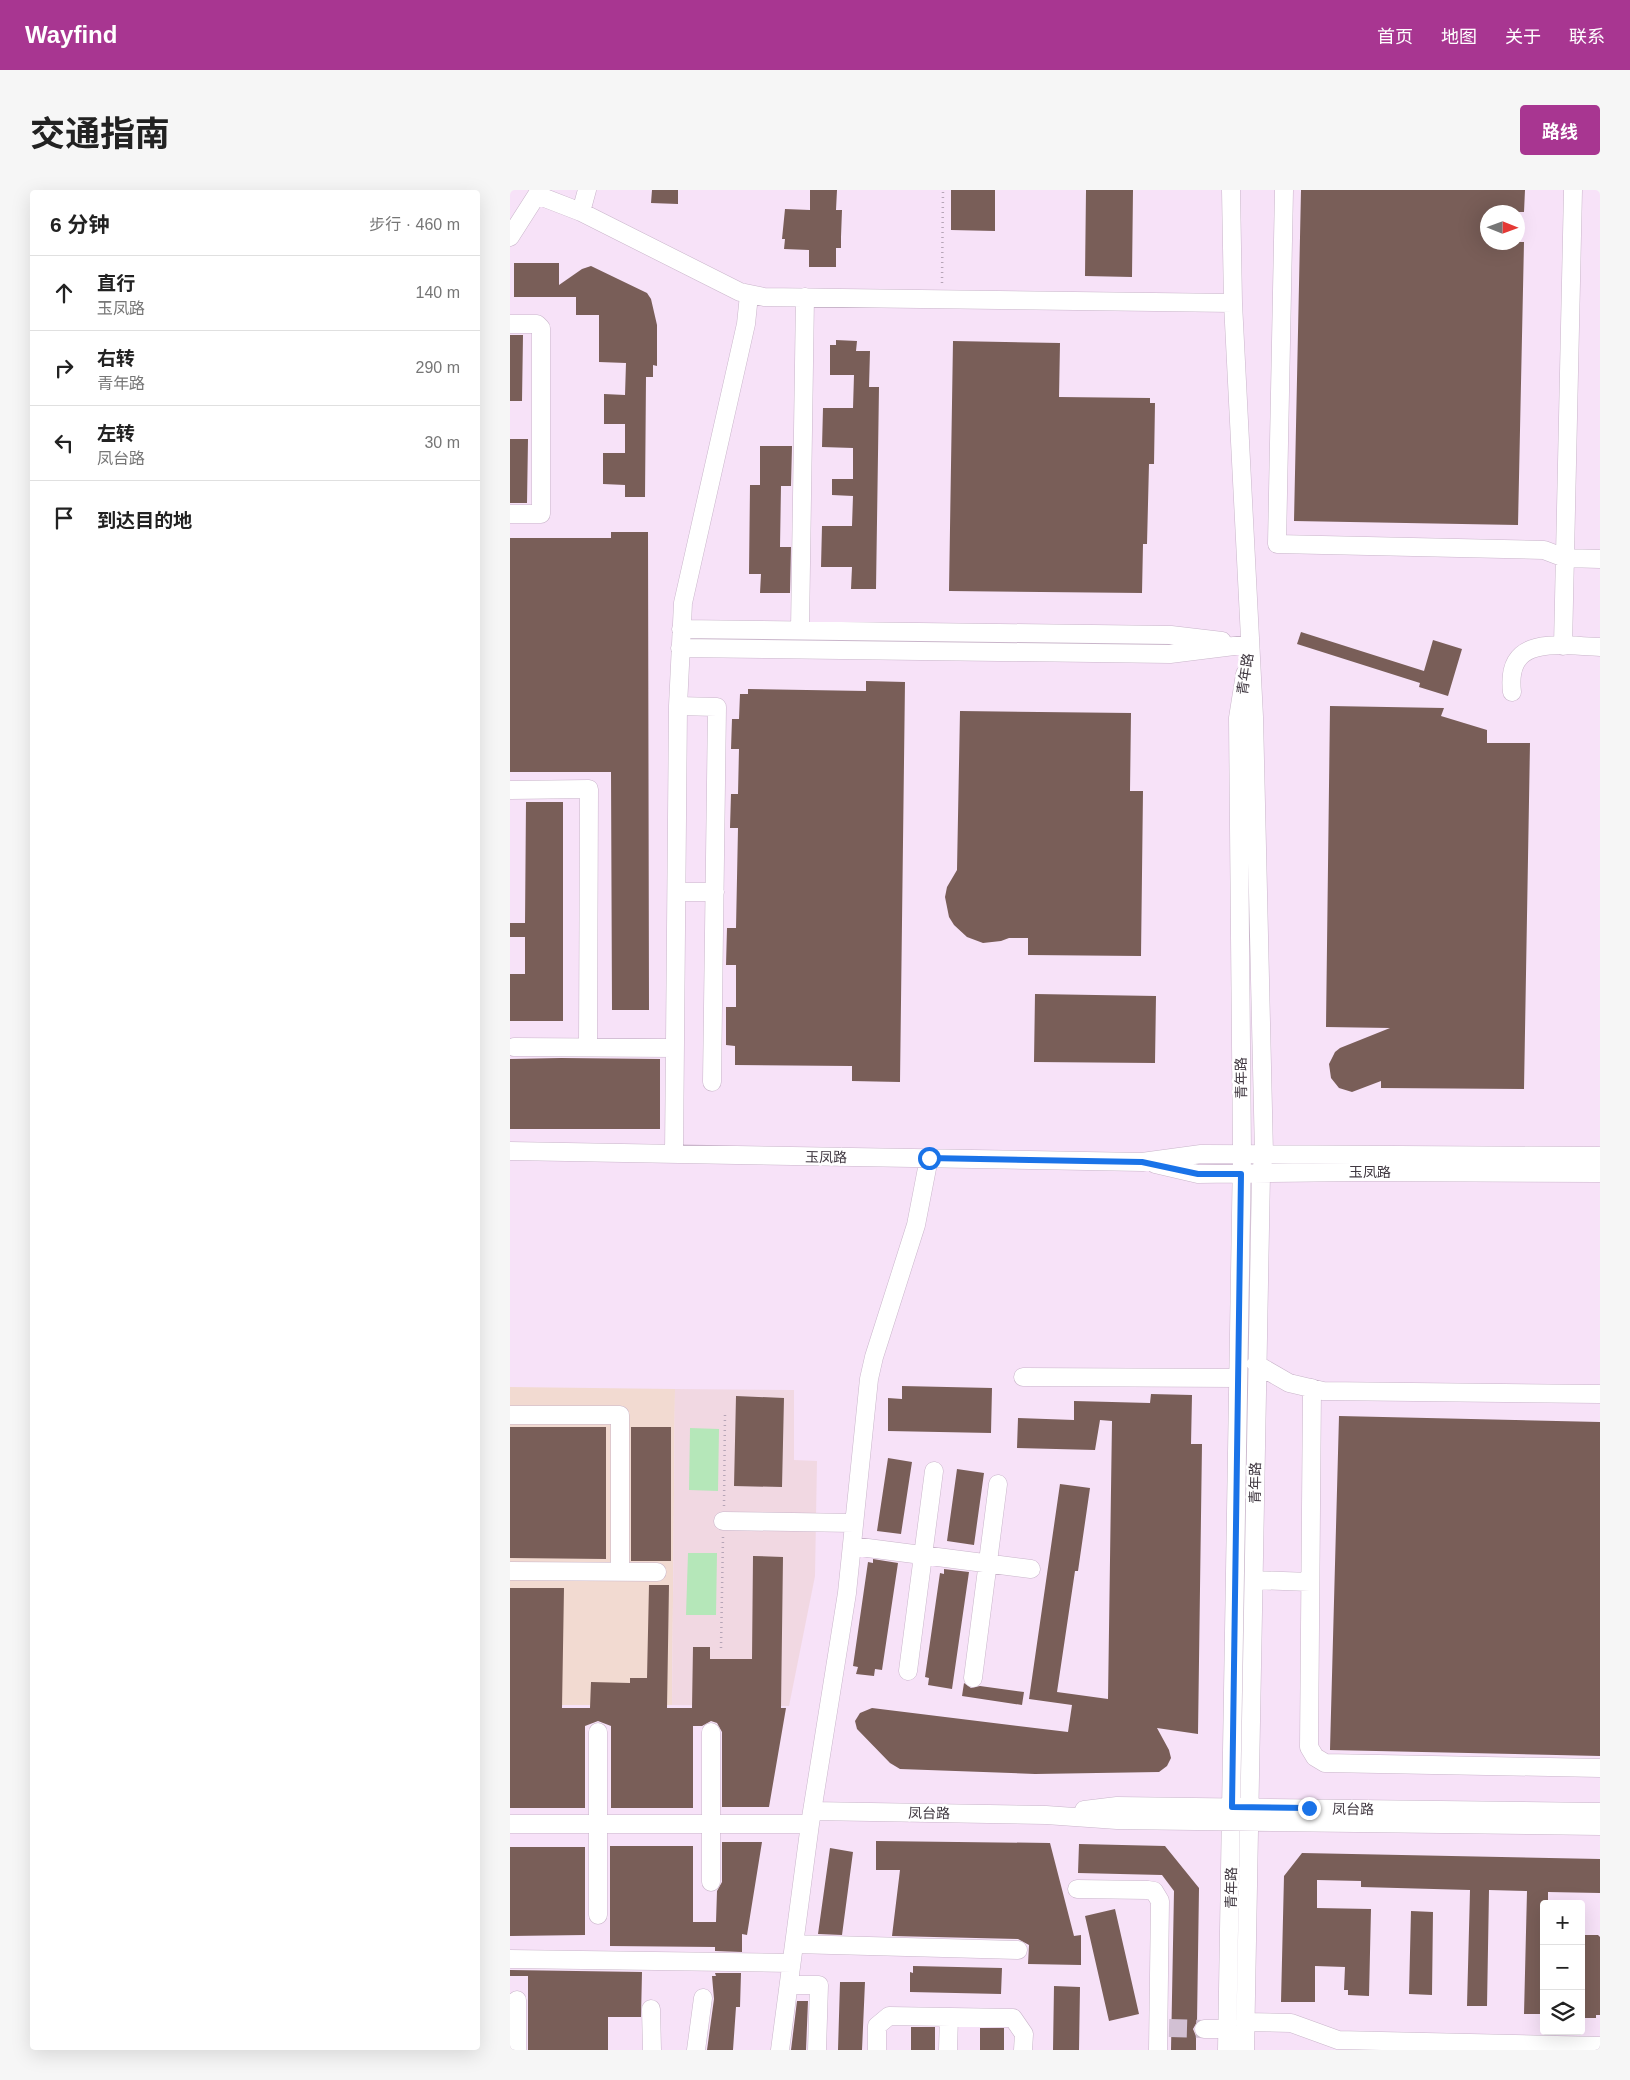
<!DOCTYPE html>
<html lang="zh">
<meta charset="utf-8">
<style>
:root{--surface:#fff;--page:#f6f6f6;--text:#222;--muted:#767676;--line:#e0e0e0;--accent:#a83691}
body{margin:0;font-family:Arial,"Noto Sans SC",sans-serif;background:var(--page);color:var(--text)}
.controls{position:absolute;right:15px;bottom:15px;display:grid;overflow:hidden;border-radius:5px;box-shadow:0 5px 20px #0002}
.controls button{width:45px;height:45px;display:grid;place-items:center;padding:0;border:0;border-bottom:1px solid var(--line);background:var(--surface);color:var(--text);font:25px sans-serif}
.compass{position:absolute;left:970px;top:15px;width:45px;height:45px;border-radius:50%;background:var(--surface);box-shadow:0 5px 20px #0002;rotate:91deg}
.stop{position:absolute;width:15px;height:15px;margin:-11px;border:4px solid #1a73e8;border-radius:50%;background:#fff}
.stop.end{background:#1a73e8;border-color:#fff;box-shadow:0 1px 5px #0008}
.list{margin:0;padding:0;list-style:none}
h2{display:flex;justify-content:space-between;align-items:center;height:65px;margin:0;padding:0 20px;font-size:21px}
h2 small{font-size:16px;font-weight:400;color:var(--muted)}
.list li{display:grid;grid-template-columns:32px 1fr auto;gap:15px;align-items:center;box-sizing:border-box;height:75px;padding:0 20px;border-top:1px solid var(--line)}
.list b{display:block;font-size:19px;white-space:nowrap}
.list p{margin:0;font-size:16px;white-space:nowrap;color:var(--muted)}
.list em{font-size:16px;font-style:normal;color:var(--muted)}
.icon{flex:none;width:28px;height:28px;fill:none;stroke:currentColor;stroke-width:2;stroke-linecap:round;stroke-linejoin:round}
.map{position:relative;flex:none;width:1090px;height:1860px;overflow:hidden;border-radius:5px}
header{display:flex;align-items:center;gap:30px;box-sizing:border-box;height:70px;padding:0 25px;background:var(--accent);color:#fff}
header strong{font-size:24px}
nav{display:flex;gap:28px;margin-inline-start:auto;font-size:18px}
.intro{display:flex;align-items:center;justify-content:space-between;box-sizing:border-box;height:120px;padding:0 30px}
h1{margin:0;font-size:35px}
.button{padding:12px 22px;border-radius:5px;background:var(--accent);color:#fff;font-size:18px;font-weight:700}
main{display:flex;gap:30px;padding:0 30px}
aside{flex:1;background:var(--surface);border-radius:5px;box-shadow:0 5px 20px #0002}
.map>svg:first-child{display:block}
</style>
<header>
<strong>Wayfind</strong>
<nav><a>首页</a><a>地图</a><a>关于</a><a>联系</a></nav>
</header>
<div class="intro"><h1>交通指南</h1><a class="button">路线</a></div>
<main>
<aside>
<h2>6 分钟<small>步行 · 460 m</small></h2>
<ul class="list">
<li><svg class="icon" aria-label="ahead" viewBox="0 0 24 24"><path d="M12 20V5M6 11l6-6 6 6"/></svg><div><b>直行</b><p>玉凤路</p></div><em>140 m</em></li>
<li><svg class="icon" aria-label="right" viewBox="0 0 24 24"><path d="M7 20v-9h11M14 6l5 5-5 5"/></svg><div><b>右转</b><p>青年路</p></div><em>290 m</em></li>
<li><svg class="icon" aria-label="left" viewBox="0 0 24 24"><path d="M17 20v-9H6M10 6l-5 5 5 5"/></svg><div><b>左转</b><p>凤台路</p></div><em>30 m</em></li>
<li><svg class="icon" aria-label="arrive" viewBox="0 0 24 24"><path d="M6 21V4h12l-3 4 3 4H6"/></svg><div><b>到达目的地</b></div></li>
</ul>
</aside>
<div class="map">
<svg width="1090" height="1860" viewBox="0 0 1090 1860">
<rect width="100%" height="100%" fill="#f7e2f8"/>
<path fill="#f2dad1" d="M0 1197 165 1199 162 1515H0Z"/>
<path fill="#f1d8e2" d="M165 1199 284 1200V1270L307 1271 305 1386 279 1516 162 1515Z"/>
<path fill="#b5e7b9" d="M180 1238 209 1239 208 1301 179 1300Z
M178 1363H207L206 1425H176Z"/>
<path fill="#795e58" d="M142 0H168V14L141 13Z
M300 0H327L326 20H332L331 47V58H326V77H299V60L274 59 275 49H272L275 19 300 20Z
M441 0H485V41L441 40Z
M576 0H623L622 87 575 86Z
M791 0H1015L1014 22H978V52H1014L1008 335 784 331Z
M4 73H49V95L72 79 81 76 137 103 141 109 147 135V176L143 175V187H136L135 307H115V295L93 294V263H115V234H94V204L115 205 116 173 89 172V125H66V107H4Z
M0 145H13L12 211H0Z
M326 150 347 151 346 161H360L359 197H369L366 399H341L342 377H311L312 336H342L343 306 322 305V289H343V258L312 257 313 218H343L344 185H320V155H326Z
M443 151 550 153 549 207 640 208V213H645L644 274H639L637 354H633L632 403 439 401Z
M0 249H18L17 313H0Z
M250 256H282L281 296H271L270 357H281L280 403H250L251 384H239L240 295H250Z
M101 342H138L139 820H102L101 582H0V348H101Z
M791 442 914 481 923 450 952 459 938 506 909 497 910 493 787 454Z
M356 491 395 492 390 892 342 891V876L225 875V856L216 855V817H226V775H216L217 738H226L228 638H220L221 604H228L229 559H221L222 529H229L230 504H238V499L356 501Z
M820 516 934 518 931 526 977 540V553H1020L1014 899 871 898V891L842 902 829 898 821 888 819 874 825 862 830 858 880 838 816 837Z
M450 521 621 523 620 601H633L631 766 518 765V748H499L491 751 473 753 457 747 444 735 439 727 435 707 437 697 447 680Z
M16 612H53V831H0V784H15V747H0V733H15Z
M525 804 646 806 645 873 524 872Z
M51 868 150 869V939H0V869Z
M392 1196 482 1198 481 1243 378 1241V1208L392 1209Z
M641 1204 682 1205 681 1254H692L688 1544 647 1538 659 1560 661 1568 657 1576 649 1582 525 1584 390 1579 380 1573 347 1539 345 1531 350 1523 362 1518 558 1542 562 1515 519 1509 550 1294 580 1298 568 1381H565L547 1502 598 1509 602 1231 590 1230 585 1260 507 1258 508 1228 564 1230V1211L640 1213Z
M226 1206 274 1208 272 1297 224 1296Z
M829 1226 1090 1232V1566L820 1560Z
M0 1237H96V1369L0 1368Z
M121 1237H161V1371H121Z
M378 1268 402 1272 391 1344 367 1341Z
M447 1279 474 1283 464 1355 437 1351Z
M243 1366 273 1367 271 1518H276L259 1617H212V1542L207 1533 201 1531 192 1536H183V1618H101V1536L88 1531 75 1536V1618H0V1398H54L52 1518H80L81 1492 120 1493V1488H137L139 1395H159L157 1518H182L183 1457H200V1469H242Z
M363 1369 388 1373 372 1480 365 1479 364 1486 346 1484 348 1477 343 1476 358 1372 363 1373Z
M434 1379 459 1382 442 1499 418 1495 419 1488 415 1487 430 1383 434 1384Z
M454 1493 461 1498 470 1496 514 1502 512 1515 452 1506Z
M366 1651 540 1653 564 1746 571 1745V1775L518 1774 519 1755 508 1749 382 1746 390 1680H366Z
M212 1652H252L237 1745 232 1744V1762L205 1761V1757L100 1756V1656H183V1732H206L207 1701 212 1692Z
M569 1654 655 1656 689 1698 687 1832 683 1839 686 1846V1860H661L664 1701 652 1685 568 1683Z
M0 1657H75V1745L0 1746Z
M320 1658 343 1662 332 1745 308 1744Z
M792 1663 1090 1669V1703L1038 1702V1714H1034V1824H1014L1017 1701 979 1700 977 1816H957L960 1700 851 1697V1691L807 1690V1718L861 1719 859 1806 838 1805V1800H834L835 1777 805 1776V1812H771L774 1686Z
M605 1719 629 1824 599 1831 575 1726Z
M901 1721 923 1722 922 1805 899 1804Z
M1073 1745H1088L1090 1747V1825H1086V1828H1072Z
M403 1776 492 1778 491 1804 400 1802V1782L403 1783Z
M0 1780 132 1782 131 1827H98V1860H18V1786H0Z
M205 1783H231L230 1817H226L223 1860H197L204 1809 202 1786H206Z
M330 1792H355L352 1860H328Z
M544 1796 570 1797 569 1860H543Z
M287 1811H298L296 1860H281Z
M401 1837H425V1860H401Z
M470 1838H494V1860H470Z"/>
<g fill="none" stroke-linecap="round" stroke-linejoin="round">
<path stroke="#d2c0d3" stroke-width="18" stroke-dasharray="18 9" stroke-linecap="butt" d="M659 1838 694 1839"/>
<g stroke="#c9b5ca" stroke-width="19">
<path id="minor" d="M721 0 723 113 744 527 754 964 751 983 735 1860
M774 0 767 354 1034 360 1055 368 1090 369
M27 5 71 22 230 102 254 107 723 113
M71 22 77 0
M0 47 30 0
M0 134H27L31 138V324H0
M171 439 661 445 712 451
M290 440 295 107
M1053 456 1063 0
M170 458 660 464 740 454
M1002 502C995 443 1051 456 1090 457
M168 516 207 517 202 892
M0 600 79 599 78 857
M167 702H205
M4 857 165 858
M0 961 632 972 691 964 1090 966
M164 964 168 516 173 413 236 134 239 105
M645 974 688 984 851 982 1090 983
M746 1174 779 1193 813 1201 1090 1204
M513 1187 728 1188
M802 1198 799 1557 805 1567 815 1573 1090 1578
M0 1225H110V1382
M213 1331 344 1333
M342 1356 521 1379
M0 1381 147 1382
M744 1390 800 1392
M398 1481 424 1281
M463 1488 488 1294
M201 1542V1692
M574 1620 607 1616 1090 1622
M302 1621 536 1625 607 1630 1090 1636
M0 1634H300
M567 1699 638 1700 644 1701 650 1711 648 1860
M88 1725V1542
M284 1754 508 1760
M0 1769 281 1773
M279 1795H309L307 1860
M141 1819 142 1860
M735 1832 781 1833 828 1850 1090 1856
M694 1839H718
M7 1860V1810
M186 1860 193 1808
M270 1860 300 1634 337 1403 359 1189 364 1167 406 1035 419 968
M367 1860V1836L379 1826 503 1828 514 1844 513 1860
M438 1860 439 1827
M717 1860 732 964 728 528 735 484"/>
</g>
<path stroke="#b6a5b7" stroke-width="2.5" stroke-dasharray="1 4" stroke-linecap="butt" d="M432 93 433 0
M214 1316 215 1223
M211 1458 213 1347"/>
<use href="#minor" stroke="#fff" stroke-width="18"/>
</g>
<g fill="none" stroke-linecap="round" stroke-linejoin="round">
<path stroke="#1a73e8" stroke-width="6" d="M419 968 632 972 688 984H731L722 1617 799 1618"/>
</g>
<g text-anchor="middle" stroke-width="5" stroke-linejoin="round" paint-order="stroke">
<g font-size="14" fill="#403841" stroke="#fff">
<text transform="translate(735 484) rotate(-81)" y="5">青年路</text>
<text transform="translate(731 888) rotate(-91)" y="5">青年路</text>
<text transform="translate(316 967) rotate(1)" y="5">玉凤路</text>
<text x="860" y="987">玉凤路</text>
<text transform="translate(745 1293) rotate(-89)" y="5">青年路</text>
<text transform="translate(843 1619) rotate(1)" y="5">凤台路</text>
<text transform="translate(419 1623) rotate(1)" y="5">凤台路</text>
<text transform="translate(721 1698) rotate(-89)" y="5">青年路</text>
</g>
</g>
</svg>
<div class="controls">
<button>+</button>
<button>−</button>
<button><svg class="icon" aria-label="layers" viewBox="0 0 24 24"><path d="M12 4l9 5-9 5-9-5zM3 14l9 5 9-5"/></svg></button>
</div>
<svg class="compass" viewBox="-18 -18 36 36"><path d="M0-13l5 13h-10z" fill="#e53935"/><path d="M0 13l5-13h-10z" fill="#767676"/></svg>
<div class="stop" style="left:419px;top:968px"></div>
<div class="stop end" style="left:799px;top:1618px"></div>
</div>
</main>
